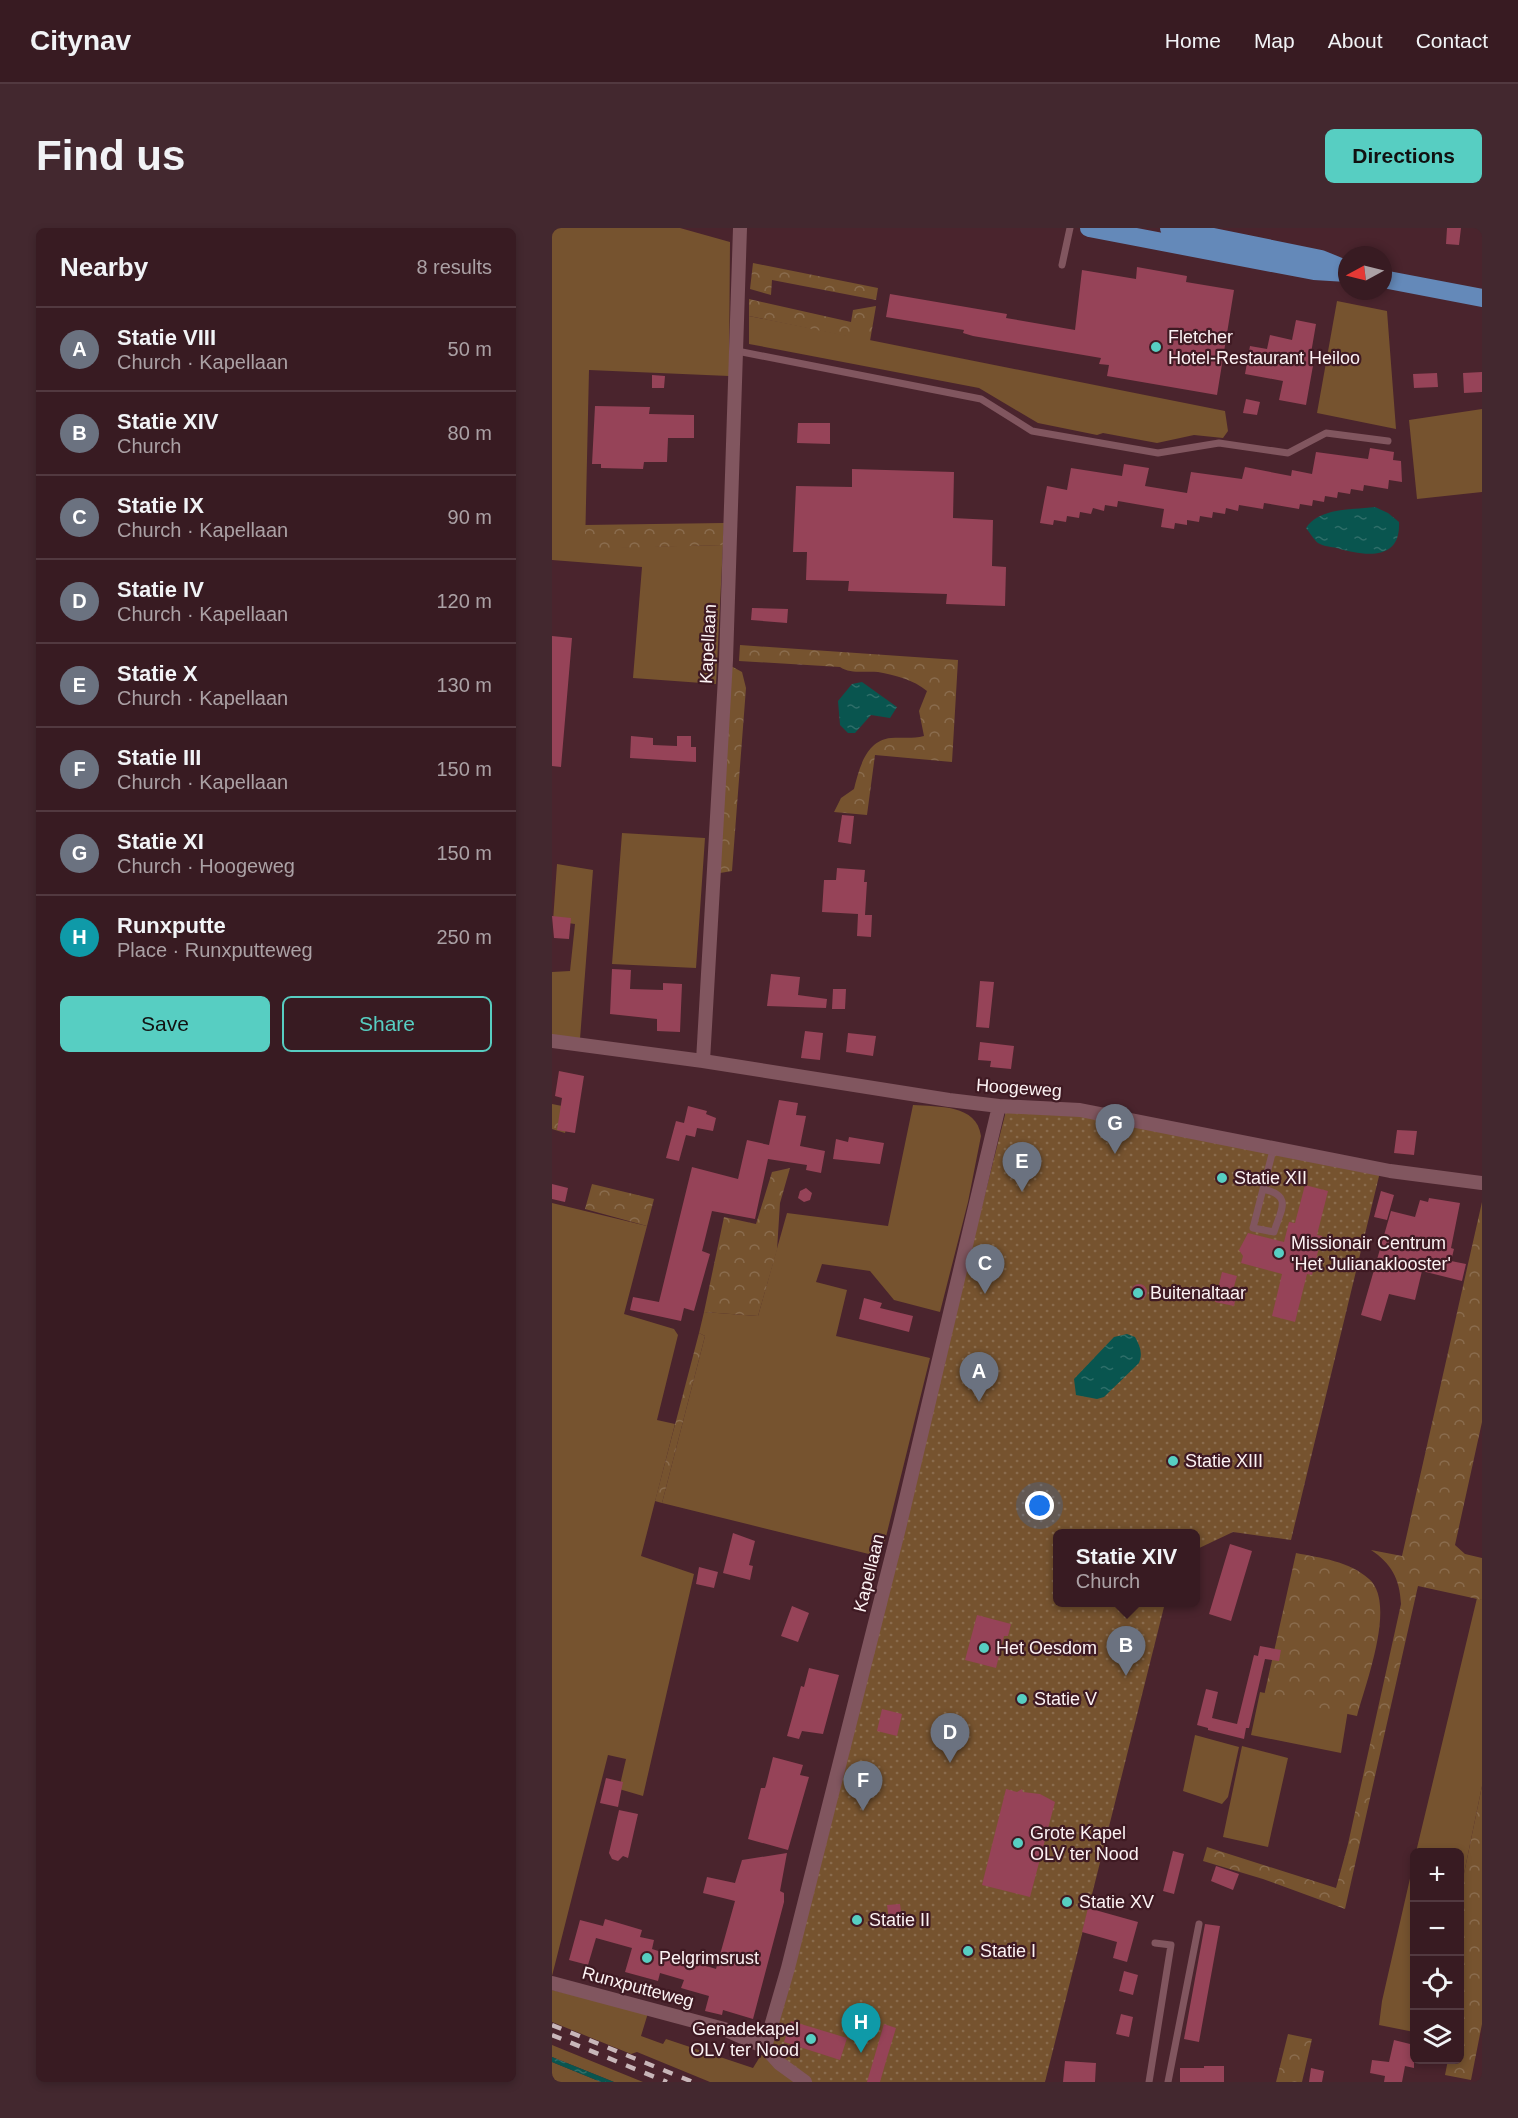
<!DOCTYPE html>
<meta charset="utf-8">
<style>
:root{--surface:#381b22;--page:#43282f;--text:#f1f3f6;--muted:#aba1a5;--line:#523940;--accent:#57cec2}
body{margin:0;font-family:Helvetica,sans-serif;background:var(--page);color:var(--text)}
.controls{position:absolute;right:18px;bottom:18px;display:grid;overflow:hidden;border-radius:9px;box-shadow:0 3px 9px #0003}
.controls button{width:54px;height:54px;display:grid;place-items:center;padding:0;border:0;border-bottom:2px solid var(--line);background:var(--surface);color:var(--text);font:30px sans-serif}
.compass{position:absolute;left:786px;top:18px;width:54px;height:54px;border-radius:50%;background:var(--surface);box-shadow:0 3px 9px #0003;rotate:263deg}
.you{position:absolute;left:488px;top:1278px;width:21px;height:21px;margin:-15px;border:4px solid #fff;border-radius:50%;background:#1a73e8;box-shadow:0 0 0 9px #1a73e833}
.badge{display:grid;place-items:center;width:39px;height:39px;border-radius:50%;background:var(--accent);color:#fff;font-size:20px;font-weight:700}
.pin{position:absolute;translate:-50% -50px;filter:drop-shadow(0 2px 3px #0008)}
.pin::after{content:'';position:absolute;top:32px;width:21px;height:18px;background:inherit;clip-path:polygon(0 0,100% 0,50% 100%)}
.popup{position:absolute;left:501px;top:1301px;width:147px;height:78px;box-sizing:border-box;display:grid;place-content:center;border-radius:9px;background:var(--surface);filter:drop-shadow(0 2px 4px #0005);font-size:20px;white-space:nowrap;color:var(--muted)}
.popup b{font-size:22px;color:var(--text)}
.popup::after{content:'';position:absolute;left:50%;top:100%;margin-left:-12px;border:12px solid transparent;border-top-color:var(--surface)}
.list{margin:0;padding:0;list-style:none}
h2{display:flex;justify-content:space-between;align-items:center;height:78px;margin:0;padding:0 24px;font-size:26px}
h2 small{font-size:20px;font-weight:400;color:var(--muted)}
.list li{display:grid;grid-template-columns:39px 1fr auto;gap:18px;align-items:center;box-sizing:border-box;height:84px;padding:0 24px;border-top:2px solid var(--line)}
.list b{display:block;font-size:22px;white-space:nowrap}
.list p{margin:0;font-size:20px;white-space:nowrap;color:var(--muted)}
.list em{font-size:20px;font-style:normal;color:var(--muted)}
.actions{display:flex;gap:12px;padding:18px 24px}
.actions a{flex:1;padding:14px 0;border:2px solid var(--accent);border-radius:9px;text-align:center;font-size:21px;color:var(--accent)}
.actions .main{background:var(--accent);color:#111}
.icon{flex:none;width:33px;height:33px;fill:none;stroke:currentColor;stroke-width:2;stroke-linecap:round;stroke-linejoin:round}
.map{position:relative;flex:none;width:930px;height:1854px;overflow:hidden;border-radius:9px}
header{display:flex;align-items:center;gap:36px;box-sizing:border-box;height:84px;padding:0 30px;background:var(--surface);border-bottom:2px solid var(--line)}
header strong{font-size:28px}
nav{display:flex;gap:33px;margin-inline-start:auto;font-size:21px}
.intro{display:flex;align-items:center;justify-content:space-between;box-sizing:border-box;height:144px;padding:0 36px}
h1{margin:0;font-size:42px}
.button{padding:15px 27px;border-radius:9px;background:var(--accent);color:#111;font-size:21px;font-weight:700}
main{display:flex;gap:36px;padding:0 36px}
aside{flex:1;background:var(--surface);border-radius:9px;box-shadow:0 3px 9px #0003}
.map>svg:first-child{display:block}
</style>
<header>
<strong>Citynav</strong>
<nav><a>Home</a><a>Map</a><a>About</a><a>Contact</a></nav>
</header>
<div class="intro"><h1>Find us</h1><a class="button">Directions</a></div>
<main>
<aside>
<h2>Nearby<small>8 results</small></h2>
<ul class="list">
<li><span class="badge" style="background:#6b7280">A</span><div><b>Statie VIII</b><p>Church · Kapellaan</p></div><em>50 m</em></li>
<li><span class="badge" style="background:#6b7280">B</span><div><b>Statie XIV</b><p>Church</p></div><em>80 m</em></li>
<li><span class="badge" style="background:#6b7280">C</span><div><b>Statie IX</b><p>Church · Kapellaan</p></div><em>90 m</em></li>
<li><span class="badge" style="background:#6b7280">D</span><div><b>Statie IV</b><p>Church · Kapellaan</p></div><em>120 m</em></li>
<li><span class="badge" style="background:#6b7280">E</span><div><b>Statie X</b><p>Church · Kapellaan</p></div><em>130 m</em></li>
<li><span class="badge" style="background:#6b7280">F</span><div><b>Statie III</b><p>Church · Kapellaan</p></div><em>150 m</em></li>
<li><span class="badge" style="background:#6b7280">G</span><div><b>Statie XI</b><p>Church · Hoogeweg</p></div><em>150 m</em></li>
<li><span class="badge" style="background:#0f9aa8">H</span><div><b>Runxputte</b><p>Place · Runxputteweg</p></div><em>250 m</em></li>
</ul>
<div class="actions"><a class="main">Save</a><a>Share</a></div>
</aside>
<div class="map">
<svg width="930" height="1854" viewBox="0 0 930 1854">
<defs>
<pattern id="forest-crowns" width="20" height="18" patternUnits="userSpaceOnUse" patternTransform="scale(1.5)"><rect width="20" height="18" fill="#76532f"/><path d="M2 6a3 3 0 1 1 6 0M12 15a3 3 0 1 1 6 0" fill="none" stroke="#8a6c4e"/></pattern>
<pattern id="park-dots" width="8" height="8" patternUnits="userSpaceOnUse" patternTransform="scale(1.5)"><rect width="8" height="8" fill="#76532f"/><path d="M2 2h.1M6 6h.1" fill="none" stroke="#8a6c4e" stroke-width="1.8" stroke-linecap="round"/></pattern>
<pattern id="water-ripples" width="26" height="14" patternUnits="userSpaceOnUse" patternTransform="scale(1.5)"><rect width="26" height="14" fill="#09554f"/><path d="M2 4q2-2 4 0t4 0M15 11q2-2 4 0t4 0" fill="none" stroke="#2e6e69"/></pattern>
</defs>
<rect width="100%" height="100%" fill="#4a242d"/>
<path fill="#76532f" d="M0 0H128L178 14 177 148 37 142 33 320 171 317 164 456 81 450 90 339 0 332Z
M785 73 835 83 844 201 765 185Z
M197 88 673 183 676 203 671 210 642 207 605 215 551 205 545 207 486 195 427 160 197 116Z
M930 181V264L865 271 857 192Z
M70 605 153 610 144 740 60 736Z
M5 636 41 642 28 811 0 807V744L18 743 23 696 1 693Z
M361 877C386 879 425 876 429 908L416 974 388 1084 342 1072 318 1043 270 1036 264 1054 295 1062 284 1108 378 1130 329 1329 110 1275 153 1108 147 1105 152 1084 206 1088 235 985 336 998Z
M0 975 95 998 72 1086 122 1101 126 1107 105 1192 123 1196 89 1328 142 1346 91 1568 67 1561 74 1531 56 1527 0 1748Z
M925 1370 930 1372V1558L908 1665V1624H864Z
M708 1464 796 1482 789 1525 699 1507Z
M643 1507 687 1519 676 1569 670 1576 631 1563Z
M690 1518 736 1530 716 1619 671 1609Z
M862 1633V1804L827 1797 830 1773Z
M0 1762 96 1785 89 1808 111 1816 114 1811 201 1840 209 1827 213 1828 244 1854H158L85 1824 79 1826 0 1794Z
M0 1817 91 1854H62L0 1829Z
M0 1834 49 1854H0Z"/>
<path fill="url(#forest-crowns)" d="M201 35 326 60 324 72 220 52 219 67 198 61Z
M197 71 299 94 301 82 324 78 318 113 197 88Z
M172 295 171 317 33 321V297Z
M188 417 406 432 400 534 323 527 315 587 282 584 289 570 302 561C307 541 314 512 339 510 351 509 360 511 372 508L367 483 375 463C362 452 343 447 326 444 313 443 298 446 288 439L187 433Z
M179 438 190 444 194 460 180 643 168 645Z
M0 876 20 880 13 905 0 901Z
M238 940 228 975 225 1022 206 1088 152 1084 172 989 204 996 220 944Z
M40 956 102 971 95 998 33 981Z
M930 974V1194L903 1317 913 1326 930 1330V1372L866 1358 793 1681 711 1651 651 1633 655 1619 784 1660 796 1616 849 1376C848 1351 839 1335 819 1322L850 1328Z
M147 1105 153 1108 110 1275 103 1273Z
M744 1325C769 1330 797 1333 817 1351 845 1375 813 1457 805 1488L712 1468Z
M930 1558V1796L919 1852 893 1847 896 1832H908V1665Z
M736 1806 760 1811 750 1854H724Z"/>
<path fill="url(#park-dots)" d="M454 883 525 887 828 944 739 1312 681 1304 643 1322V1306H505V1374L613 1375 493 1854H258L217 1818Z"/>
<path fill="url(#water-ripples)" d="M823 279 836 285 847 294C849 334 812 328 785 320 779 319 771 318 766 315 762 312 758 305 754 300 768 279 801 282 823 279Z
M310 454 345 479 338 490 319 487 303 505H296L288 497 286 473 300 456Z
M575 1106 583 1109C588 1118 591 1125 587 1135L552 1169 545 1171 524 1167 522 1151 562 1109Z
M0 1829 62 1854H49L0 1834Z"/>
<path fill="#964358" d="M895 0H909L907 17 894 16Z
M585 39 635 48 634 54 682 62 665 167 555 148 557 137 547 136 549 130 421 108 411 105 412 102 334 89 338 66 455 86 454 90 523 102 530 42 584 51Z
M744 92 764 96 758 131 762 132 754 177 727 172 731 153 693 146 698 118 715 121 718 107 740 112Z
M930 144V164L912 165 911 145Z
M885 145 886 159 862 160 861 146Z
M100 147 113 148 112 160H100Z
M694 171 708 174 705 187 691 185Z
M43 178 98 179 97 186 142 187V210H116L115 234H92L91 241 49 240V236H40Z
M246 195H278V216L245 215Z
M818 220 842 224 841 232 849 233 850 254 837 252 836 261 812 257 811 263 799 261 798 266 786 264 785 270 773 268 772 274 761 272 760 278 748 276 747 281 712 275 711 281 687 277 686 283 674 280 673 286 661 284 660 290 648 288 647 294 635 292V297L623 295 622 301 609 299 612 281 566 273 565 279 553 277 552 283 541 280 539 286 528 284 527 290 515 288 514 294 502 292 501 297 488 295 495 258 515 262 519 240 570 248 572 236 597 240 593 258 635 265 639 244 690 251 693 239 739 248 740 242 760 246 764 224 816 231Z
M300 241 402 244 401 290 441 292 440 338 454 339 453 378 394 376 395 366 296 363 297 353 254 352 255 324H241L244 258 300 259Z
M200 380 236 381 235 395 199 392Z
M0 408 20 410 9 539 0 538Z
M79 508 101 510V517L125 518V508H139V519H144V534L78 530Z
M290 587 302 588 299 616 286 614Z
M285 640 313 642 312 654H315L313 687H320L319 709 305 708 306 686 270 684 272 652H284Z
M0 688 19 690 17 711 2 710Z
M60 741 79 742 78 761 111 762V755L130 756 128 804 105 803V791L58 786Z
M219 746 248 749 246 767 275 771 274 780 215 778Z
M428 753 442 754 437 800 424 799Z
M281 761H294L293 781H280Z
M253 803 271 805 268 832 249 830Z
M296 805 324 808 321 828 294 824Z
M428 814 462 818 459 841 438 839 439 833 426 832Z
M7 843 32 848 23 905 5 902 10 870 3 868Z
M227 872 246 875 244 887 254 888 248 918 273 923 269 945 254 942 255 937 216 931 203 991 160 983 150 1023 158 1026 142 1083 132 1080 129 1093 78 1082 81 1069 107 1074 140 939 186 951 195 912 217 917Z
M136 878 155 883 154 886 164 890 161 903 145 900 143 909 134 907 127 933 114 930 124 893 132 895Z
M845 902 865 903 862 927 842 925Z
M297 909 332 915 328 936 281 931 284 911 296 914Z
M0 956 16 960 13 974 0 971Z
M753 957 776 963 765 1007 770 1008 760 1047 755 1046 743 1094 720 1088 730 1046 689 1035 691 1028 687 1022 696 1005 732 1014 737 994 743 995Z
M254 960 260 965 258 972 252 974 246 970 248 963Z
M829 963 842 967 835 992 822 989Z
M877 970 908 975 899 1020 902 1021 899 1033 914 1036 910 1053 870 1043 863 1072 837 1066 829 1093 809 1087 839 983 863 989 868 972 876 974Z
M670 1044 685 1048 681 1062 685 1063 682 1078 663 1074Z
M579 1064a8 8 0 1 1 16 0a8 8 0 1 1-16 0Z
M312 1070 330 1075 328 1080 361 1088 357 1104 307 1091Z
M181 1305 203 1313 197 1337 201 1338 198 1352 171 1345Z
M678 1316 700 1323 679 1393 657 1386Z
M147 1339 166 1344 162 1360 144 1356Z
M240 1378 257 1385 246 1414 229 1408Z
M425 1387 459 1396 456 1408H452L444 1440 413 1432Z
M708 1418 729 1422 727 1433 713 1431 697 1500H694L692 1511 656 1502V1500L645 1497 654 1461 666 1464 660 1490 685 1496 702 1427 706 1428Z
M257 1440 287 1447 271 1506 250 1503 247 1511 235 1508 249 1458 252 1459Z
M330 1481 350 1486 345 1508 325 1503Z
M221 1529 251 1537 248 1547 257 1549 236 1622 196 1611 209 1560H213L214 1557Z
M54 1550 71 1554 66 1579 48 1575Z
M454 1561 465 1564 470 1561 471 1564 488 1566 503 1574 478 1669 430 1657Z
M67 1582 86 1586 76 1630 71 1628 66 1633 60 1631 57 1625Z
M621 1623 632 1626 622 1666 611 1663Z
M235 1625 228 1663 232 1665V1674L201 1791 171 1782 170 1787 153 1783 157 1768 129 1760 132 1752 108 1745 106 1753 73 1744 80 1720 44 1710 36 1737 17 1732 28 1692 51 1698 53 1691 90 1702 88 1709 102 1712 100 1721 164 1741 183 1673 151 1665 155 1649 183 1655 190 1632Z
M664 1638 687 1646 681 1662 659 1653Z
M348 1676 351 1697 338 1699 335 1677Z
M536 1680 586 1694 575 1734 561 1730 565 1714 530 1704Z
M653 1696 668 1698 647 1814 632 1811Z
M572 1743 586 1747 581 1767 567 1763Z
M569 1786 581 1789 577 1809 564 1806Z
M239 1793 295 1810 288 1832 232 1814Z
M332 1796 344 1800 334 1833 328 1854H315Z
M842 1812 862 1817V1840L853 1838 850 1854H832L833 1848 818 1845 820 1832 837 1834Z
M513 1833 544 1835 543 1854H511Z
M652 1838H672V1854H628V1840H652Z
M759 1840 772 1843 770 1854H757Z"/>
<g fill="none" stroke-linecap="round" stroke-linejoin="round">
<path stroke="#81565f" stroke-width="7" d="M510 37 518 0
M185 123 429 171 480 203 606 225 667 215 736 225 774 205 836 213
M711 961C741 968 729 981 722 1004L701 1000 721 922
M597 1854 619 1717 603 1715
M616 1854 647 1696"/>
<path stroke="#81565f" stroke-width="14" d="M0 813 151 833 397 872 447 878 528 882 838 943 930 955
M151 833 174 432 188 0
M0 1755 172 1801 213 1819 227 1835 253 1854
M213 1819 236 1740 348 1296 447 878"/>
<path stroke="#6489b9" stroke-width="18" d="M537 0 762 43 795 45
M617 0 769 31 791 40
M831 51 930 70"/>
<path stroke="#c8b6b9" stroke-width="4.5" stroke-dasharray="10 10" stroke-linecap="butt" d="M0 1797 141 1854
M0 1807 115 1854"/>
</g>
<g fill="#57cec2" stroke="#3f1a23" stroke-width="2">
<circle cx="604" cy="119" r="6"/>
<circle cx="670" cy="950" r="6"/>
<circle cx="727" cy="1025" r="6"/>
<circle cx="586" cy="1065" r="6"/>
<circle cx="621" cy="1233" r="6"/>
<circle cx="432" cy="1420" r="6"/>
<circle cx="470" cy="1471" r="6"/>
<circle cx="466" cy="1615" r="6"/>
<circle cx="515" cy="1674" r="6"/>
<circle cx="305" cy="1692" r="6"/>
<circle cx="416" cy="1723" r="6"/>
<circle cx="95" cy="1730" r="6"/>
<circle cx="259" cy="1811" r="6"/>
</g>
<g text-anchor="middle" stroke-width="4.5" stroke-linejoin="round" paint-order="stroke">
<g font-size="18" fill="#fcf2f3" stroke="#3f1a23" text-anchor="start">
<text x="616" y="115">Fletcher<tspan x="616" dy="21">Hotel-Restaurant Heiloo</tspan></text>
<text x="682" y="956">Statie XII</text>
<text x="739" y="1021">Missionair Centrum<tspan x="739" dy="21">'Het Julianaklooster'</tspan></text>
<text x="598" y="1071">Buitenaltaar</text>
<text x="633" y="1239">Statie XIII</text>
<text x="444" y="1426">Het Oesdom</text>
<text x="482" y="1477">Statie V</text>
<text x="478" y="1611">Grote Kapel<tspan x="478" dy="21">OLV ter Nood</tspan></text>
<text x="527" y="1680">Statie XV</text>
<text x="317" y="1698">Statie II</text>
<text x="428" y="1729">Statie I</text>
<text x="107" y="1736">Pelgrimsrust</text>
<text x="247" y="1807" text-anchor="end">Genadekapel<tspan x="247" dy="21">OLV ter Nood</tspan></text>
</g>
<g font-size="18" fill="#fcf2f3" stroke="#3f1a23">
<text transform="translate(156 416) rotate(-87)" y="6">Kapellaan</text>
<text transform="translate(467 860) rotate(4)" y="6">Hoogeweg</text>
<text transform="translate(317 1345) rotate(-76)" y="6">Kapellaan</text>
<text transform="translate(86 1759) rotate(15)" y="6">Runxputteweg</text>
</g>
</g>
</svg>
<div class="controls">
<button>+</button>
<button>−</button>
<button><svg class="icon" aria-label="locate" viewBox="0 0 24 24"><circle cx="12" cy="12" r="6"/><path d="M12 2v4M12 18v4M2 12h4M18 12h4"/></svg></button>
<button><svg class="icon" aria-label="layers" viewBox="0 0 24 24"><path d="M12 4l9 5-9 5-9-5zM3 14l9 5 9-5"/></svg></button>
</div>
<svg class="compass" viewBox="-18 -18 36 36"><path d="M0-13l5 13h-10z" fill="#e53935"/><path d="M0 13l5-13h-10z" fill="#aba1a5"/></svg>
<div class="you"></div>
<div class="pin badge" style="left:427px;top:1174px;background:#6b7280">A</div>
<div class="pin badge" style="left:574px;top:1448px;background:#6b7280">B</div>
<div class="popup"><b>Statie XIV</b>Church</div>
<div class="pin badge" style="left:433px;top:1066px;background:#6b7280">C</div>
<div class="pin badge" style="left:398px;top:1535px;background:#6b7280">D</div>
<div class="pin badge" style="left:470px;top:964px;background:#6b7280">E</div>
<div class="pin badge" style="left:311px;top:1583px;background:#6b7280">F</div>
<div class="pin badge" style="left:563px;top:926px;background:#6b7280">G</div>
<div class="pin badge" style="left:309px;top:1825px;background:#0f9aa8">H</div>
</div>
</main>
